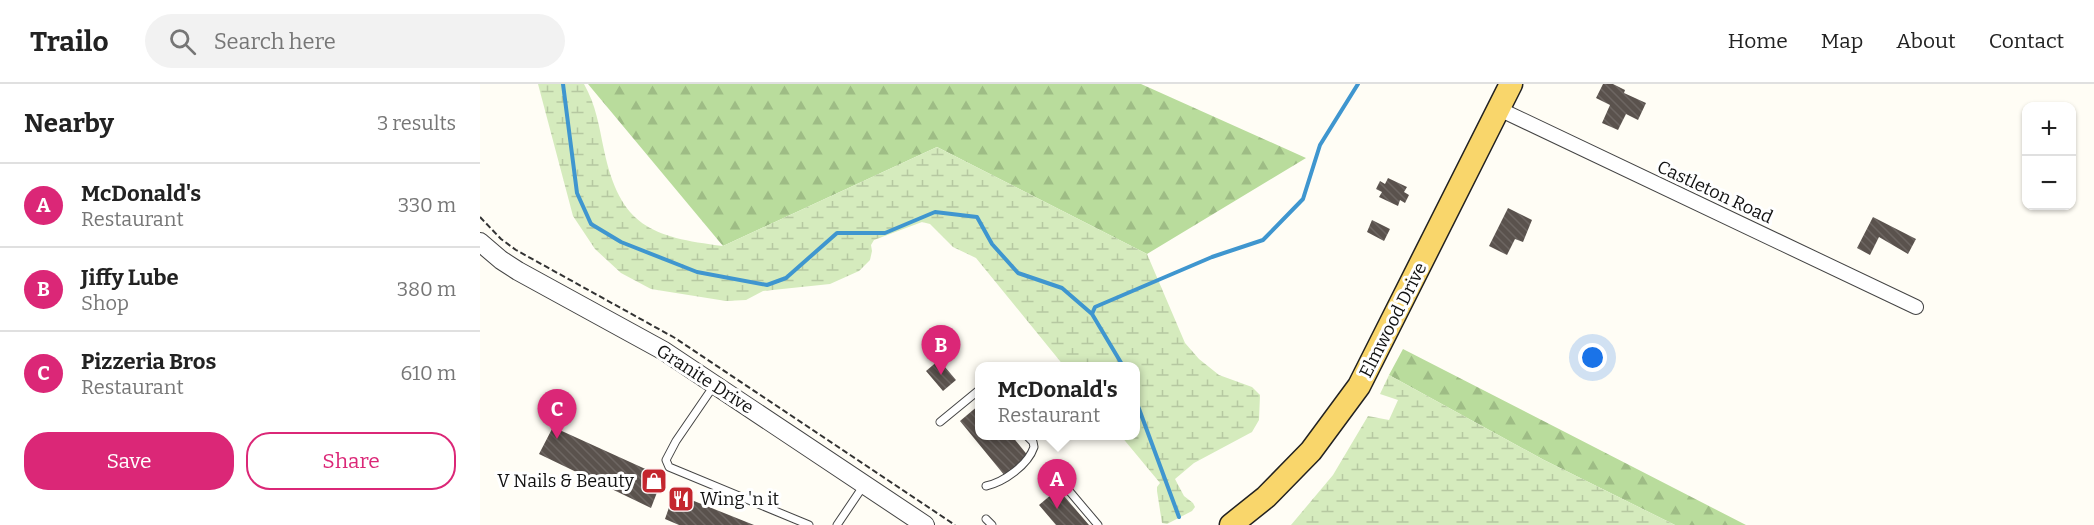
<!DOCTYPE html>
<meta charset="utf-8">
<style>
:root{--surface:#fff;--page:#f2f2f2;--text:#222;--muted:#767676;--line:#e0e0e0;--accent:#db2777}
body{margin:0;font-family:Bitter,serif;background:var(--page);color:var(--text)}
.controls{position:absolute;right:18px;top:18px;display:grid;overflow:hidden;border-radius:12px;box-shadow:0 2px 4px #0004}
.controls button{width:54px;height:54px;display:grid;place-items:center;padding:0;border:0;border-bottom:2px solid var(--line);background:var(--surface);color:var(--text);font:30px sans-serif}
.you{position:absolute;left:1113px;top:274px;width:21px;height:21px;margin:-15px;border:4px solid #fff;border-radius:50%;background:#1a73e8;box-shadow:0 0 0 9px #1a73e833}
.badge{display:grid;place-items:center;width:39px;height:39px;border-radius:50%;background:var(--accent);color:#fff;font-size:20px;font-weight:700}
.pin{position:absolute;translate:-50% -50px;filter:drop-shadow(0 2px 3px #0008)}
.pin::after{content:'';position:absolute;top:32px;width:21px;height:18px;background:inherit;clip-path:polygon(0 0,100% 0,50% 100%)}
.popup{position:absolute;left:495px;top:278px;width:165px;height:78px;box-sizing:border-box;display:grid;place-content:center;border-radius:12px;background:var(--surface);filter:drop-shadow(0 2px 4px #0005);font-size:20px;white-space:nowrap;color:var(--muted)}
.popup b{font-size:22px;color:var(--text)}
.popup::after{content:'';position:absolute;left:50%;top:100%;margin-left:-12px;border:12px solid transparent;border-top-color:var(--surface)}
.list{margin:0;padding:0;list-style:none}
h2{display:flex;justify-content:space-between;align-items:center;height:78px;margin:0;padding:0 24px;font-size:26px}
h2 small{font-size:20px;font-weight:400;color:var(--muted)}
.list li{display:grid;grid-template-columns:39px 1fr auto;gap:18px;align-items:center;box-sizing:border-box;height:84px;padding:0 24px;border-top:2px solid var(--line)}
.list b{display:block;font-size:22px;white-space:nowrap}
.list p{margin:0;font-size:20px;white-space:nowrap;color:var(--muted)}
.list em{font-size:20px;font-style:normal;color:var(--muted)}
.actions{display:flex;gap:12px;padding:18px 24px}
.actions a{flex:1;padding:14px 0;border:2px solid var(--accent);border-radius:24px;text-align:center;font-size:21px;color:var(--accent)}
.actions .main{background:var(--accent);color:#fff}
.icon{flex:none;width:33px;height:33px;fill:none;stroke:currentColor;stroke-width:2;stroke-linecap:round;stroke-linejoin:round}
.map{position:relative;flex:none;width:1614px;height:441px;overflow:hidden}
header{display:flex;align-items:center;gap:36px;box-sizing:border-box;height:84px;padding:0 30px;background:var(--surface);border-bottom:2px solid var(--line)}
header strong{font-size:28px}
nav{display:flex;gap:33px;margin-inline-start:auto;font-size:21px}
.search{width:420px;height:54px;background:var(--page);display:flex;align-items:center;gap:15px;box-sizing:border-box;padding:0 21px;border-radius:33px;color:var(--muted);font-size:22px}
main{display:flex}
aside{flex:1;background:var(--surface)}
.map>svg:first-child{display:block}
</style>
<header>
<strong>Trailo</strong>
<div class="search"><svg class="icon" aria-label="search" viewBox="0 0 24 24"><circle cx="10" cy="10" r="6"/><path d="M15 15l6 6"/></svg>Search here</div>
<nav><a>Home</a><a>Map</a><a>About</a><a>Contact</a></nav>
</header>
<main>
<aside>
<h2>Nearby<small>3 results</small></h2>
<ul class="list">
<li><span class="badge">A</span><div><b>McDonald's</b><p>Restaurant</p></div><em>330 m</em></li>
<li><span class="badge">B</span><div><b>Jiffy Lube</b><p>Shop</p></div><em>380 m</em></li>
<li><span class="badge">C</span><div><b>Pizzeria Bros</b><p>Restaurant</p></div><em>610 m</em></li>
</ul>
<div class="actions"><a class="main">Save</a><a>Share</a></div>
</aside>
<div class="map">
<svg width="1614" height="441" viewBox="0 0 1614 441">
<defs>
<pattern id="forest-firs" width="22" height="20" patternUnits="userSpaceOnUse" patternTransform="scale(1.5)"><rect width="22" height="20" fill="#b9dc9c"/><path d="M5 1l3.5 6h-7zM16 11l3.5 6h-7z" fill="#9ebc85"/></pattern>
<pattern id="wetland-marsh" width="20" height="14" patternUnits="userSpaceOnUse" patternTransform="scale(1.5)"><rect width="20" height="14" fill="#d5ebbd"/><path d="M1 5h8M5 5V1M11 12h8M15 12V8" fill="none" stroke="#b6c8a1"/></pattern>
<pattern id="building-back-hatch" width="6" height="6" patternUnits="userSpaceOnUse" patternTransform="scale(1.5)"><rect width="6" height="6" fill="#5a524d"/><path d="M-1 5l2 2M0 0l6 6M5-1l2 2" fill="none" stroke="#6d6662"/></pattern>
</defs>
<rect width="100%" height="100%" fill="#fffdf5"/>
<path fill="url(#forest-firs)" d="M108 0H661L826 74 667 170 457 63 243 162Z
M923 265 1266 441H1195L1064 376 909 291Z"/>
<path fill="url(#wetland-marsh)" d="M58 0H104C116 21 119 42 124 66 140 142 171 153 243 162L457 63 667 170 705 259 719 275 739 291 772 303 780 311 779 336 772 348 714 379 695 395 704 412 713 419 715 423 712 427 687 440 682 439 677 407V403L680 399 641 352H655V282H584L496 174 473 163 450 140 442 138 394 156 391 161 392 167 390 176 379 187 350 200 283 207 266 216 246 217 171 205 141 189 115 165 93 132Z
M909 291 1064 376 1195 441H811L853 391 888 332 909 336 918 316 900 310Z"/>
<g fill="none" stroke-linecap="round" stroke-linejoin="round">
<path stroke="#3f96cf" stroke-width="4" d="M83 0 97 109 111 140 141 158 217 188 287 201 306 194 357 149H405L455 128 497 133 512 160 538 189 582 204 612 230 643 282
M612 230 615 223 732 173 783 156 823 115 840 61 878 0
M655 314 699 433"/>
</g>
<path fill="url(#building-back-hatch)" d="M1123 0H1133L1145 6 1144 9 1166 19 1158 36 1146 30 1138 46 1122 39 1130 21 1116 14Z
M908 94 927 103 924 108 929 111 925 119 920 116 918 122 899 113 902 108 896 105 900 97 905 100Z
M1028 124 1052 136 1043 158 1035 155 1027 171 1009 162Z
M1393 133 1436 155 1428 170 1399 153 1390 171 1377 164Z
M892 136 910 145 904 157 887 148Z
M459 276 476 296 463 307 446 287Z
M499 321V352H532L549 373 525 392 480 337Z
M73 343 183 393 171 424 59 370Z
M578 405 609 441H576L559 421Z
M194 409 274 441H199L185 435Z"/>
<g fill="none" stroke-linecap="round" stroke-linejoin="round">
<g stroke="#444" stroke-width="9">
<path id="service" d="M233 303 196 357 186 376 189 383 329 441
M460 338 499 306
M569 383 618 441
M506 402C524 398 548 381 554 363L553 358 547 352
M506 435 512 441
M357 441 384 401"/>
</g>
<g stroke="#444" stroke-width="16">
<path id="minor" d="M1019 25 1436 223"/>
</g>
<g stroke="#444" stroke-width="20">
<path id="tertiary" d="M0 158 21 176 38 187 184 267 445 441"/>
</g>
<g stroke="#222" stroke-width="25">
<path id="primary" d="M751 441 786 413 831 367 879 302 1031 0"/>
</g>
<path stroke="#333" stroke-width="2" stroke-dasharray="6 3" stroke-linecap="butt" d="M0 133 21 155 36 166 195 254 475 441"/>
<use href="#service" stroke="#fff" stroke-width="7"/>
<use href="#minor" stroke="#fff" stroke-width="14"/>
<use href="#tertiary" stroke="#fff" stroke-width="18"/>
<use href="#primary" stroke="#f9d66b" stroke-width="22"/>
</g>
<defs>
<g id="shop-square" transform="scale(1.35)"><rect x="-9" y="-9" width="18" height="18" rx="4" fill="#c4262e" stroke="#fff"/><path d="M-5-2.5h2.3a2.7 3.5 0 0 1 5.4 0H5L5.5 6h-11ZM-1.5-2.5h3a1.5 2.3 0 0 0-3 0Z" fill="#fff"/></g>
<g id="restaurant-square" transform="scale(1.35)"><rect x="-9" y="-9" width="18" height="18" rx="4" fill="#c4262e" stroke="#fff"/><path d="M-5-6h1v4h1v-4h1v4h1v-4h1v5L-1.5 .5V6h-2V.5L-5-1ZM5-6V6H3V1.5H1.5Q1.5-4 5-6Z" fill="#fff"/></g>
</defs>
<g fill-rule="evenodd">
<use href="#shop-square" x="174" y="397"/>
<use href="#restaurant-square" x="201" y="415"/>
</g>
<g text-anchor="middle" stroke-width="6" stroke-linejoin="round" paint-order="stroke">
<g font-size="18" fill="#111" stroke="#fff">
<text transform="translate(1235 108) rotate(25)" y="6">Castleton Road</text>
<text transform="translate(913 236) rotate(-63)" y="6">Elmwood Drive</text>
<text transform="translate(225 295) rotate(33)" y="6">Granite Drive</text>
</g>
<g font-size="18" fill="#111" stroke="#fff" text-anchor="end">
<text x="154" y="403">V Nails &amp; Beauty</text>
<text x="220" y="421" text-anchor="start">Wing 'n it</text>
</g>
</g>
</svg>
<div class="controls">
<button>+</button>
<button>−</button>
</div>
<div class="you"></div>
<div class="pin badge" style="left:577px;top:425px">A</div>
<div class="popup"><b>McDonald's</b>Restaurant</div>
<div class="pin badge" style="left:461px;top:291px">B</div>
<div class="pin badge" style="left:77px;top:355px">C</div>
</div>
</main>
